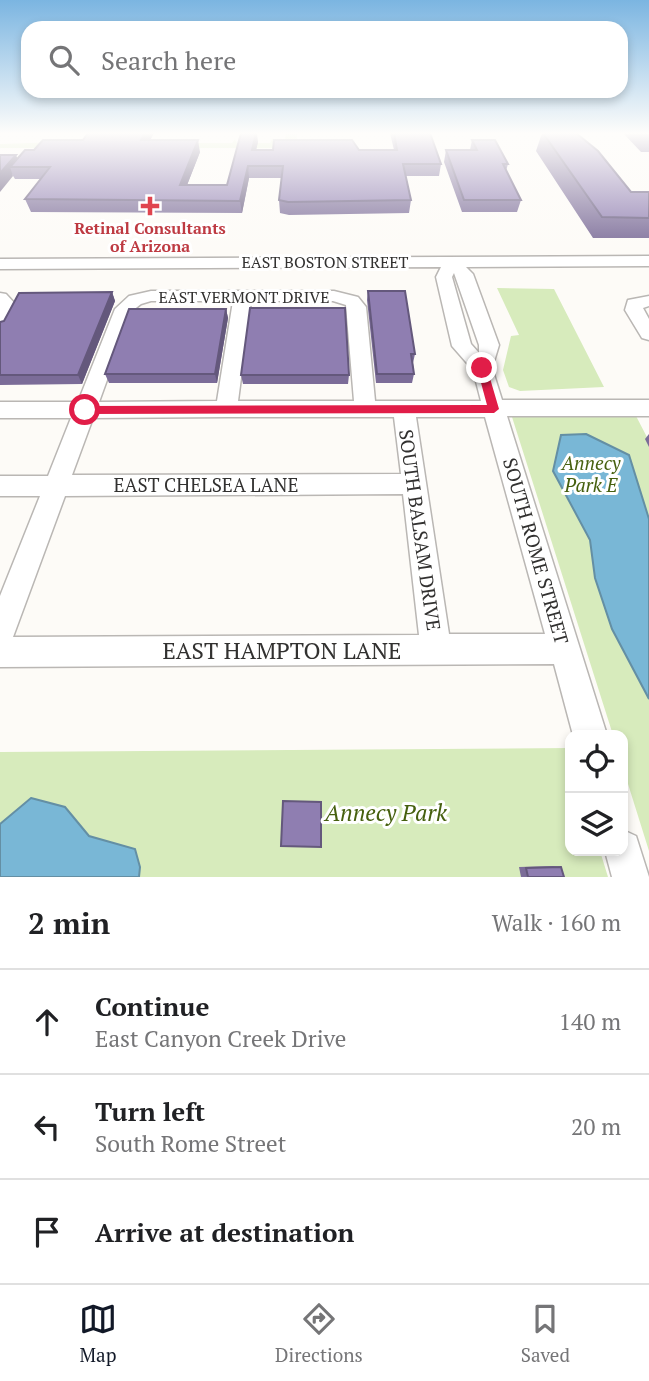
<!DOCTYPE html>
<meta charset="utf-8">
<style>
:root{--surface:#fff;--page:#f6f6f6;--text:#202124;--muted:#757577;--line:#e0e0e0;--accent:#111827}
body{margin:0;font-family:"PT Serif",serif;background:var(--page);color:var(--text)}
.controls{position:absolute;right:21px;bottom:21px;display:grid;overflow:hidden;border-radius:14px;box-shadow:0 4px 10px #0003}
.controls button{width:63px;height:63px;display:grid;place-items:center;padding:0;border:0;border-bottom:2px solid var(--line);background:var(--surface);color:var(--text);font:35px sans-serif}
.stop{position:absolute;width:21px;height:21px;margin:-16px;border:5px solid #e11d48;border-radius:50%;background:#fff}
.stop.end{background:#e11d48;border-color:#fff;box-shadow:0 2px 7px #0008}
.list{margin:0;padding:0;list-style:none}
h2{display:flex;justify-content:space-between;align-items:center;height:91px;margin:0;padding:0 28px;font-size:30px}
h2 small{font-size:23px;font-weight:400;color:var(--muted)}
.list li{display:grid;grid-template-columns:46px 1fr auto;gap:21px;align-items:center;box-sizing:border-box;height:105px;padding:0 28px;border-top:2px solid var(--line)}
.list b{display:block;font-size:26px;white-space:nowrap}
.list p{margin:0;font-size:23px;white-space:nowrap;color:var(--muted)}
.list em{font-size:23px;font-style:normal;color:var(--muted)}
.icon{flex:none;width:38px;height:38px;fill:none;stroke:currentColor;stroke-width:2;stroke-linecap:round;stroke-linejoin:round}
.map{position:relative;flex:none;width:649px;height:877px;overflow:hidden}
.search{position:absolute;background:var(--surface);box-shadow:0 4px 10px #0003;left:21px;right:21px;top:21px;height:77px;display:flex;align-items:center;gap:18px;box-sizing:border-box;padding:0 24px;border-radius:21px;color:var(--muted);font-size:26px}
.sheet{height:406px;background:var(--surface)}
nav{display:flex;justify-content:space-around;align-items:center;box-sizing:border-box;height:98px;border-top:2px solid var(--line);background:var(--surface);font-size:19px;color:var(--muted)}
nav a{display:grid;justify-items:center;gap:4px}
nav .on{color:var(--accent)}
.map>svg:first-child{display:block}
</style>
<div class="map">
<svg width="649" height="877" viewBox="0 0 649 877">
<rect width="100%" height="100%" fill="#fdfbf7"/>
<path fill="#d7ebbc" d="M286 133H297L296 148H0V144L152 139V143H190L194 139V143H232L235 139 237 143H270L272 139H285Z
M497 288 554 289 604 387 520 391 509 387 503 370 511 336 519 335Z
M636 416 649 441V851L623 768V735H613L512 417Z
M570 748V851H600L608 877H0V752Z"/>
<path fill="#79b7d6" stroke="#648fa4" stroke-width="2" d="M586 434 629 455 649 519V699L612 629 595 578 590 540 553 471 561 435Z
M31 798 65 807 89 836 135 849 140 867 139 877H0V824Z"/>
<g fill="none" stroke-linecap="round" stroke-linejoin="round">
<g stroke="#bab7b4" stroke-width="3">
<path id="minor" d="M649 256V266L466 267 473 274 499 345 492 368 502 400H649V416H507L607 735H573L554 664 0 667V596L40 496H0V476H48L71 418H0V402H78L115 309 129 296 151 291H334L358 297 366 307 375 401H481L473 370 452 346 436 277 441 267 0 269V259ZM454 273 479 345V353L471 344 452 277ZM151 301H233L217 401 99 402 132 311 141 304ZM251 301H333L346 305 354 401H238ZM228 417H394L401 474 72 475 93 418ZM416 417H485L545 634H449ZM403 494 419 635 13 637 65 496Z
M0 293 6 294 19 308 7 329 0 331Z
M649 296V306L643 308 649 319V340L642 338 625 310 628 300Z
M623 830 636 836 649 877H612L605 851H623Z"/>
</g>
<use href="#minor" fill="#fff" fill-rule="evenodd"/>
</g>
<path fill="#7b6c98" d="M88 133H154L150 140 200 152 187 185H227L258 142 256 150H394L390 133H430L441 164 439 176H406L411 200 409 213 289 215 280 213 279 200 282 178H249L242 213 31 212 25 199 41 179H15L0 155 17 159 34 150 83 140Z
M542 133H576L631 192H649V238H593L536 151Z
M623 133H649V152H641Z
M472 140 508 164 506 171 521 200 517 212H462L444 162 446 150H470Z
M368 291 415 354 413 363 414 374 412 383H376L367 300Z
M112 292 115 301 82 384 0 385V322Z
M226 309 228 318 217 383H109L105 374Z
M241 375H349L348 384H243Z
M649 434V447L645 439Z
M553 866 561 867 564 877H521L519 867Z"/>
<path fill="#64587c" d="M145 133H154L144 152 141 140Z
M256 133H257L258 142 253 162 252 150Z
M198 140 200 152 182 198 180 185Z
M16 155 21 167H10L13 176 0 192V173Z
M248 166 249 178 242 213 240 201Z
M112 292 115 301 82 384 78 375Z
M226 309 228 318 217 383 215 374Z"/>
<path fill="#8f7eb1" stroke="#64587c" stroke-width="2" d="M88 133H145L141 140H198L180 185H227L241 133H256L252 150H273L274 140H352L359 150H397L394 133H430L441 164H403L411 200 288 202 279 200 283 166H248L240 201 25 199 50 167H10L25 150H34L43 140H83Z
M543 133H576L598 151 631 192H649V218L602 217Z
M472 140H495L508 164H503L521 200H464L446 150H477Z
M0 155H16L0 173Z
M368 291H405L415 354H411L414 374H377Z
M112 292 78 375H0V322L4 321 19 293Z
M250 308H345L349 375H241Z
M129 309H226L215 374H105Z
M283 801 321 802V847L281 846Z
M561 867 564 877H528L526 868Z"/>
<linearGradient id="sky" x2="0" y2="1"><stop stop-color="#7bb5e1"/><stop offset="0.52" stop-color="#fefdfb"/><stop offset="1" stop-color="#fefdfb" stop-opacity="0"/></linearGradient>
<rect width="649" height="256" fill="url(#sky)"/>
<path fill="#e11d48" d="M482 364 487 368 499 409 494 413 85 414 79 410 85 406 487 405 477 368Z"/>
<path fill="#e0444e" stroke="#fff" stroke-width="2.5" d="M146.5 195.5h7v7h7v7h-7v7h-7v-7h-7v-7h7z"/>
<g text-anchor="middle" stroke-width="6" stroke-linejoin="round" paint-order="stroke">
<g font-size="16" font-weight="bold" fill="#be3a42" stroke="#fff">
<text x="150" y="234">Retinal Consultants<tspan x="150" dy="18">of Arizona</tspan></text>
</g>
<g font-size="16" fill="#323130" stroke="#fff">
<text x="325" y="268">EAST BOSTON STREET</text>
<text x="244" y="303">EAST VERMONT DRIVE</text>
</g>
<g font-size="19" font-style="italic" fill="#46600f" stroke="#fff">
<text x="591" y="470">Annecy<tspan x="591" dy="22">Park E</tspan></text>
</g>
<g font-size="19" fill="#323130" stroke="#fff">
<text x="206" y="492">EAST CHELSEA LANE</text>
<text transform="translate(420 530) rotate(82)" y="7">SOUTH BALSAM DRIVE</text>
<text transform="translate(536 551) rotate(74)" y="7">SOUTH ROME STREET</text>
</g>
<g font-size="23" fill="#323130" stroke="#fff">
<text x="282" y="659">EAST HAMPTON LANE</text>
</g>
<g font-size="23" font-style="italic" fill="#46600f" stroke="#fff">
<text x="386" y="821">Annecy Park</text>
</g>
</g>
</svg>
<div class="controls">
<button><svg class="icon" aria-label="locate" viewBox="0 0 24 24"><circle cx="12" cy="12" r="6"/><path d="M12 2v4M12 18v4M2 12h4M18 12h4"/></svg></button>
<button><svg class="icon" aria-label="layers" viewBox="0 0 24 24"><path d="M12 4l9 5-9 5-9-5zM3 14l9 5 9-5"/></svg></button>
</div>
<div class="stop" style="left:85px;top:410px"></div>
<div class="stop end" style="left:482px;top:368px"></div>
<div class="search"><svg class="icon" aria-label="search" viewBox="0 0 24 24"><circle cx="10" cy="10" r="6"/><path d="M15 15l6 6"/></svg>Search here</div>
</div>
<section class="sheet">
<h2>2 min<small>Walk · 160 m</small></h2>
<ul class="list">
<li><svg class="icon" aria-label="ahead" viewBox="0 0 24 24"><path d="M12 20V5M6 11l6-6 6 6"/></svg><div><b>Continue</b><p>East Canyon Creek Drive</p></div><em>140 m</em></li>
<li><svg class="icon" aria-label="left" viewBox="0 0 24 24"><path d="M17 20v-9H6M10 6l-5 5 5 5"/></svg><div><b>Turn left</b><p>South Rome Street</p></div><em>20 m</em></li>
<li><svg class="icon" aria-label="arrive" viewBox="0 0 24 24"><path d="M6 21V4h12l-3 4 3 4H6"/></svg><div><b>Arrive at destination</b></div></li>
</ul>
</section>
<nav>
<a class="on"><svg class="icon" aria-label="map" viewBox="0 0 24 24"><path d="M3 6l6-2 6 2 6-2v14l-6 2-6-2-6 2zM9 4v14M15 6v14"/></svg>Map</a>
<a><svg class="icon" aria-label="directions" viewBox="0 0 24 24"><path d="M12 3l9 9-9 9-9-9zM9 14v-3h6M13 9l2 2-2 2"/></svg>Directions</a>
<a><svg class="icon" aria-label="saved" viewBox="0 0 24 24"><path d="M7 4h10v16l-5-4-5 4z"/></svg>Saved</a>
</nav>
